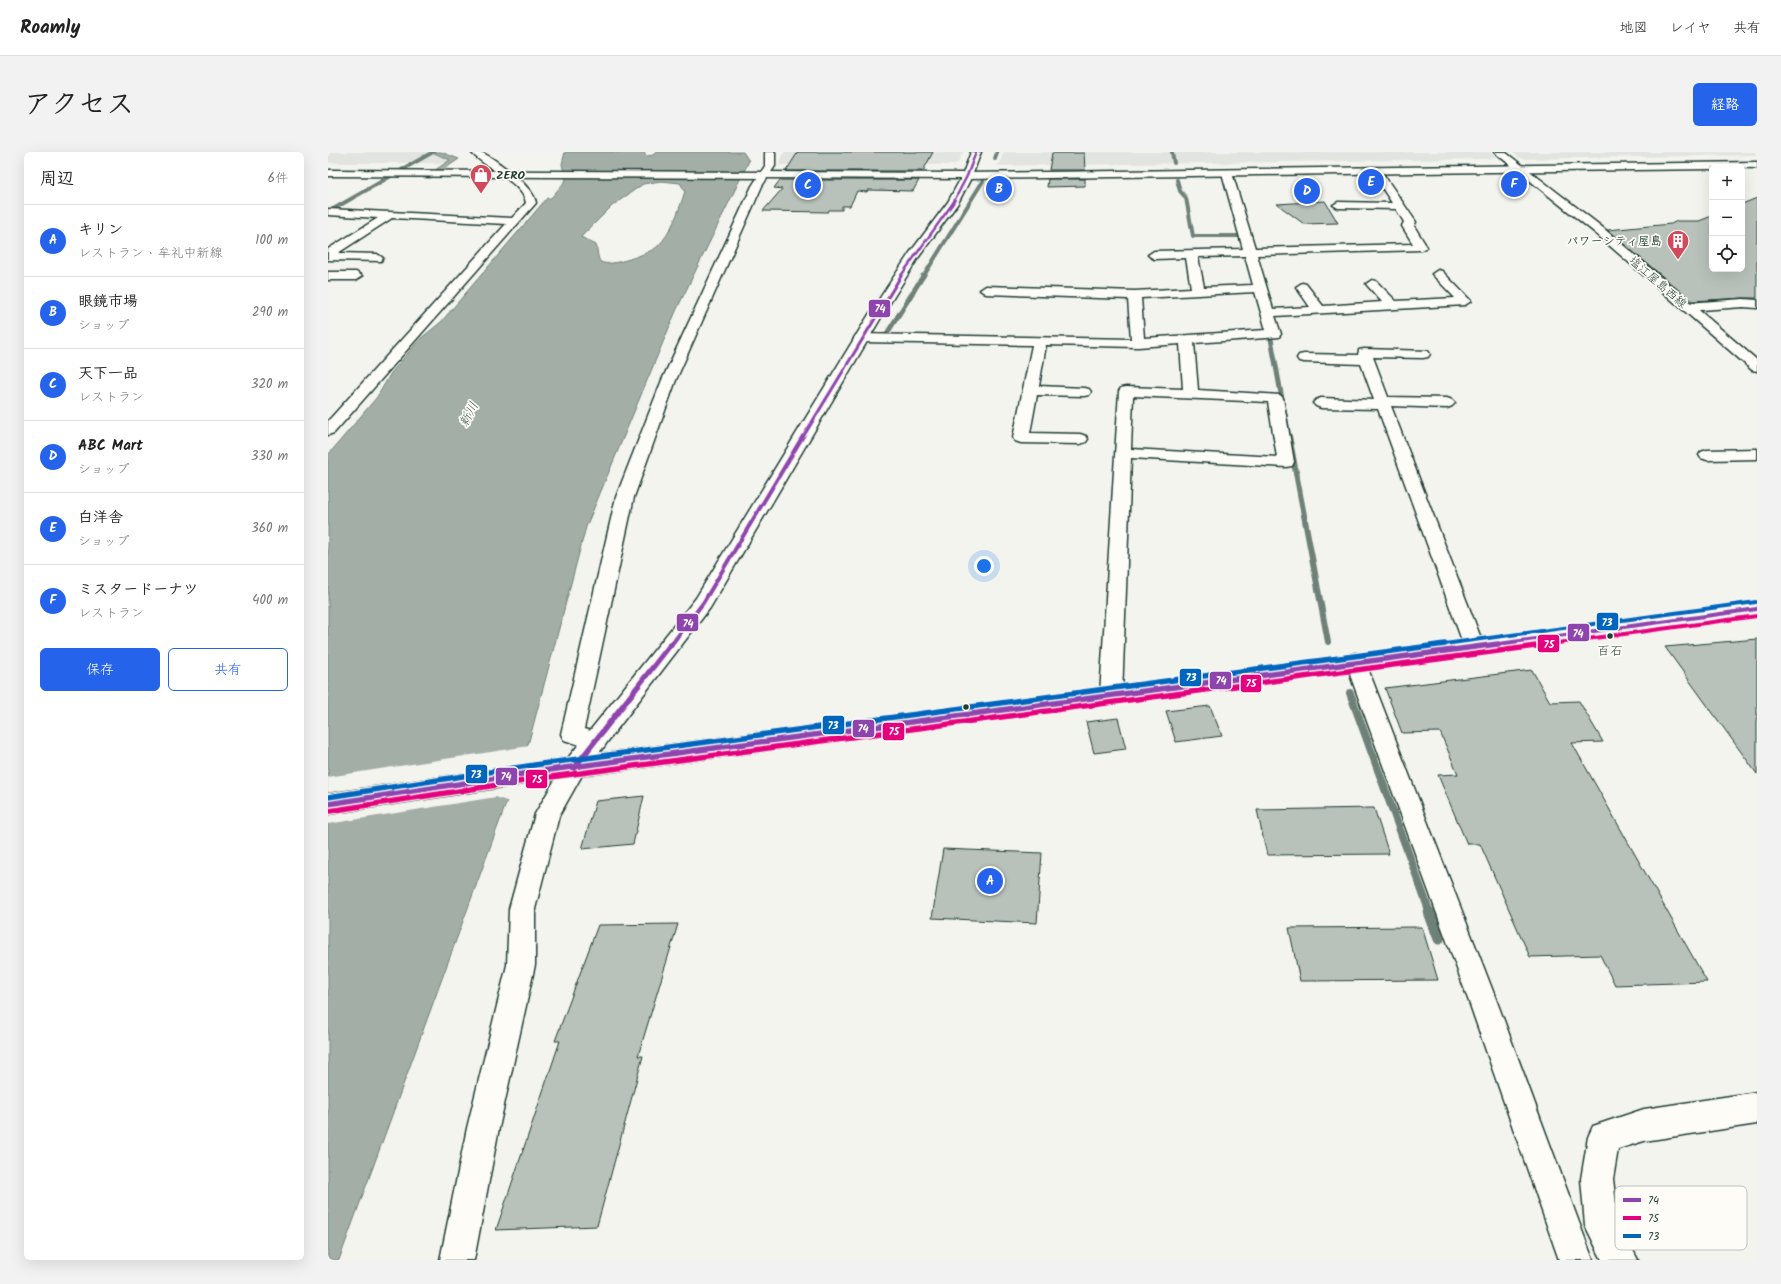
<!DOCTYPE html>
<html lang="ja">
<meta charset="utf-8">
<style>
:root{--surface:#fff;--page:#f2f2f2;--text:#222;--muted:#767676;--line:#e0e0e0;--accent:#2563eb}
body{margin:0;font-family:Kalam,"Klee One",sans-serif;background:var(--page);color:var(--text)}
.controls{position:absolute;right:12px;top:12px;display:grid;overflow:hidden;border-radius:6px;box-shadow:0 4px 16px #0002}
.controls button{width:36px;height:36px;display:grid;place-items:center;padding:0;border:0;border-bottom:1px solid var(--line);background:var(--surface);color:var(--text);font:20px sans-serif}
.you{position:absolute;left:656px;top:414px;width:14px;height:14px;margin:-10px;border:3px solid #fff;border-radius:50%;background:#1a73e8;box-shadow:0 0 0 6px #1a73e833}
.badge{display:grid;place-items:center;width:26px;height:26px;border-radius:50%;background:var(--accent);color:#fff;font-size:13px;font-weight:700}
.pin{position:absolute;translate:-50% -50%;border:2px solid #fff;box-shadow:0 1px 4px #0006}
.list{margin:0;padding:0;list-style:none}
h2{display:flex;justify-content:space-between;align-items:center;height:52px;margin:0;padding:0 16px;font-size:17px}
h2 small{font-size:13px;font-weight:400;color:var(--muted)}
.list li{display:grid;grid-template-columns:26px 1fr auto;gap:12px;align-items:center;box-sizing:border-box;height:72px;padding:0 16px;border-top:1px solid var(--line)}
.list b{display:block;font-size:15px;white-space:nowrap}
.list p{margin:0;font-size:13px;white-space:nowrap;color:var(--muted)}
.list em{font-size:13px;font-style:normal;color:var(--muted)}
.actions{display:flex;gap:8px;padding:12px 16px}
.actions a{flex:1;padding:9px 0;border:1px solid var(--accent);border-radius:6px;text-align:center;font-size:14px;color:var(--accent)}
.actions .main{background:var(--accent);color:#fff}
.icon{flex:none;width:22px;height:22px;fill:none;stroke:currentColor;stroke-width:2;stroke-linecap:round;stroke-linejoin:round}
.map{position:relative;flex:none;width:1429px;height:1108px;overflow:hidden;border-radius:6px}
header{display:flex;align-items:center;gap:24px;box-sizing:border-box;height:56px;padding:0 20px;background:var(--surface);border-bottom:1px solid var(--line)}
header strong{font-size:19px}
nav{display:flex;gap:22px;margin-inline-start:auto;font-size:14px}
.intro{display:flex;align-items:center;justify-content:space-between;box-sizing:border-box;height:96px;padding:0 24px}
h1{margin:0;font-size:28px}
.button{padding:10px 18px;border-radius:6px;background:var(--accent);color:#fff;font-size:14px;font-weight:700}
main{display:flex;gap:24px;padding:0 24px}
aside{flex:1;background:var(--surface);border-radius:6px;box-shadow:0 4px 16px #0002}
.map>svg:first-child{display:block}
</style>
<header>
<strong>Roamly</strong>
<nav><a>地図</a><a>レイヤ</a><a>共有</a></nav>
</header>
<div class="intro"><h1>アクセス</h1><a class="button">経路</a></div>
<main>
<aside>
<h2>周辺<small>6件</small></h2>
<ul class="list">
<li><span class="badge">A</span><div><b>キリン</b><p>レストラン · 牟礼中新線</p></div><em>100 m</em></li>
<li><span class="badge">B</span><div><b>眼鏡市場</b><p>ショップ</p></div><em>290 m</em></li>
<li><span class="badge">C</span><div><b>天下一品</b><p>レストラン</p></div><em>320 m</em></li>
<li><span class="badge">D</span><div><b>ABC Mart</b><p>ショップ</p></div><em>330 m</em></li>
<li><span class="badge">E</span><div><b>白洋舎</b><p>ショップ</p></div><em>360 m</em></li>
<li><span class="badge">F</span><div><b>ミスタードーナツ</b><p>レストラン</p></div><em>400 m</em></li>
</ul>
<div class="actions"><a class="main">保存</a><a>共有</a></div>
</aside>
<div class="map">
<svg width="1429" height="1108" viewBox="0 0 1429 1108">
<rect width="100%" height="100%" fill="#f4f4ef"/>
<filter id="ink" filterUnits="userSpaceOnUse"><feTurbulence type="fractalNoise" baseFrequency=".025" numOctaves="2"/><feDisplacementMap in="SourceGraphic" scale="8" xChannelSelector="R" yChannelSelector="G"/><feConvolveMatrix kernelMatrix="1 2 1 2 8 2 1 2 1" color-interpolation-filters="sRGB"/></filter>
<g filter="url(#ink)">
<path fill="#e2e5df" d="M0 0H104L123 8 117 11H0Z
M456 0H635L630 11 623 13H451Z
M676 0H1162L1168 5 1160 7 670 14Z
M1184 0H1429V3L1197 7 1191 6Z"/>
<path fill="#a3aea7" stroke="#6e8179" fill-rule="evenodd" d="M104 0H113L131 7 103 26H95L122 8Z
M237 0H315L319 4 325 3 328 0H415L421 9 348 159 258 375 201 589 11 1108H0V303L49 245 63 221 92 187 113 170 219 46H223L238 28 234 12ZM333 29 352 31 357 39C351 58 344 80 330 94 323 101 281 116 273 110 269 107 270 98 268 93L253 85 284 54 315 32Z"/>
<path fill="#f4f4ef" d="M201 594 181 650 168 645 0 672V625Z"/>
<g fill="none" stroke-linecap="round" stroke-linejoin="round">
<path stroke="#6e8179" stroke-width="4" d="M844 0 846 11
M667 7 669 0
M849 28 852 39 858 46 865 84H913L915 92
M0 60 105 0
M595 125 655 29"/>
<path stroke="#6e8179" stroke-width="5" d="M941 176 961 285
M558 183 595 124"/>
<path stroke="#6e8179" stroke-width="6" d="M961 284 1000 490"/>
<path stroke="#6e8179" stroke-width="8" d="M1022 541 1102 761"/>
<path stroke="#6e8179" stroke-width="11" d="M1101 760 1111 787"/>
</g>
<path fill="#b9c1bb" stroke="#1f3d34" d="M470 0H605L595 19H458Z
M724 1H756L757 18H721Z
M720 27H757V34L719 35Z
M452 28H591L585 39 540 38 539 40 529 39 522 54H514V58H501L500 60 435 59 454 37 446 36Z
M1429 46V146H1415L1364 149 1279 78 1343 72 1349 69H1371L1384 64V117H1414V52Z
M997 49 1010 71 976 72 949 52Z
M1429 487V622L1337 495Z
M1204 518 1222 550 1251 549 1275 590 1244 591 1379 830 1287 833 1272 803 1202 805 1152 692H1139L1110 623 1130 622 1112 580 1074 581 1057 536Z
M882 554 894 584 848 590 838 559Z
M790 566 798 597 766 601 758 570Z
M316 644 305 692 254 697 268 649Z
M1046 656 1061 702 939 703 929 658Z
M615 697 714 701 709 771 604 766Z
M350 772 310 904H315L269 1074 168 1078 232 889H227L270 773Z
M1094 775 1110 828 972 829 961 776Z"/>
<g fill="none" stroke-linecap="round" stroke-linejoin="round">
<g stroke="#1f3d34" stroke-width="3">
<path id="street" d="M143 0C147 0 152 0 155 1 170 9 206 35 208 51L6 281 0 283V269L178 72 64 66 10 101 49 102 55 106 53 109 0 108V97L50 66 0 63V57L184 66 198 51C195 30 156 16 143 0Z
M437 0H447V14L434 34 348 228 306 345 256 577 276 583 279 589 276 595 268 598 236 588 233 582 288 345 334 228 424 34 437 14Z
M899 18 904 21 927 96 1085 92 1074 74 1076 70 1068 57 1010 56 1005 53 1010 50 1064 51 1047 25 1052 22 1056 23 1088 70 1086 74 1099 95 1093 98 929 103 945 157 982 155 968 135 974 131 978 132 995 154 1054 150 1038 132 1044 128 1048 129 1068 149 1127 146 1104 122 1110 118 1114 119 1143 149 1137 153 947 164 953 182 951 185 866 191 870 238 952 243 955 246 966 310 964 314 958 315 803 306 794 543 791 549 783 551 775 549 772 543 791 239 793 236 798 235 855 237 852 192 810 195 718 193 711 234 756 236 761 237 763 240 761 243 756 244 709 243 702 281 752 282 758 284 760 287 758 290 752 292 693 291 687 289 685 286 704 193 533 190 528 189 526 186 528 183 533 182 803 187 800 147 658 142 652 138 658 134 806 139 863 136 858 106 826 107 820 103 826 99 915 97 894 21ZM917 104 925 133 876 135 870 105ZM927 140 938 178 816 186 813 146ZM805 244 940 250 949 305 803 297Z
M0 120H28L34 124 28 128H0Z
M1415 147 1429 148V156L1415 155 1359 159 1352 155 1359 151Z
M1036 197 1100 199 1102 202 1100 205 1095 206 1045 205 1060 245 1119 246 1124 248 1127 251 1124 254 1119 256 1063 254 1156 494 1153 499 1146 502 1139 499 1136 494 1050 257 993 256 988 254 985 251 988 248 993 246 1046 248 1033 212 976 210 971 209 969 206 971 203 976 202 1030 203 1031 198Z
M1429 297V307L1379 308 1373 306 1371 303 1373 300 1379 298Z
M1027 501 1034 503 1037 509 1168 847 1265 1108H1231L1140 847 1017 509 1020 503Z
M246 606 254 609 258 616 231 664 207 757V813L171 976 146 1108H112L139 976 179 813 181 757 207 662 238 609Z
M1429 940V972L1316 989 1290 997 1285 1027 1290 1069 1310 1108H1274L1257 1073 1253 1027 1260 985 1265 974 1316 957Z"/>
</g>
<g stroke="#1f3d34" stroke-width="3">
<path id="secondary" d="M643 0H653L644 24 630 51 590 106 554 164 382 456 270 602 1429 450V464L214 629 0 662V642L240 606 368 446 540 164 581 102 620 50 634 24Z"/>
</g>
<g stroke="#1f3d34" stroke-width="3">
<path id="primary" d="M1166 0H1177L1274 75 1429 208V219L1424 218 1266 80Z"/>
</g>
<g stroke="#1f3d34" stroke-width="3">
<path id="highway" d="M1429 10V16L1384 15V17L639 27 0 24V18L639 21Z"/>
</g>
<use href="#street" fill="#fdfcf7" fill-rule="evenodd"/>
<use href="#secondary" fill="#fdfcf7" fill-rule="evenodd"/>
<use href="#primary" fill="#fdfcf7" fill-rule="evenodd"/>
<use href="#highway" fill="#fdfcf7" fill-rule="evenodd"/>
<g stroke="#fdfcf7" stroke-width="4">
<path id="bus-1-far3" d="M572 125 625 51 639 24 648 0"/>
</g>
<g stroke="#fdfcf7" stroke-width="5">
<path id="bus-1-far2" d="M475 285 573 124"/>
</g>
<g stroke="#fdfcf7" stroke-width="6">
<path id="bus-1-far1" d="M343 493 375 451 475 284
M1163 493 1429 457"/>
</g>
<g stroke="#fdfcf7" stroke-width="8">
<path id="bus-1" d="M246 616 343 492
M0 652 214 619 1170 492"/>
</g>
<g stroke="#fdfcf7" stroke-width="6">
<path id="bus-2-far1" d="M1215 493 1429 464"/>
</g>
<g stroke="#fdfcf7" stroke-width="8">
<path id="bus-2" d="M1 659 215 626 1223 492"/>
</g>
<g stroke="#fdfcf7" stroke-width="6">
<path id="bus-3-far1" d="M1109 493 1428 450"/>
</g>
<g stroke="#fdfcf7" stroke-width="8">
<path id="bus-3" d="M0 645 213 612 1117 492"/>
</g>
<use href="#bus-1-far3" stroke="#8e44ad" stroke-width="2.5"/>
<use href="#bus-1-far2" stroke="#8e44ad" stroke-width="3"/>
<use href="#bus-1-far1" stroke="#8e44ad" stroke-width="4"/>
<use href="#bus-1" stroke="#8e44ad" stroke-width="5.5"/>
<use href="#bus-2-far1" stroke="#e5007d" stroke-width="4"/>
<use href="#bus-2" stroke="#e5007d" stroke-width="5.5"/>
<use href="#bus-3-far1" stroke="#0065bd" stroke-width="4"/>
<use href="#bus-3" stroke="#0065bd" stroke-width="5.5"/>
</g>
</g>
<defs>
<g id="shop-pin" transform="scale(1.15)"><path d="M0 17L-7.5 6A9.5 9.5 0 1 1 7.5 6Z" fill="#d1495b" stroke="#fdfcf7"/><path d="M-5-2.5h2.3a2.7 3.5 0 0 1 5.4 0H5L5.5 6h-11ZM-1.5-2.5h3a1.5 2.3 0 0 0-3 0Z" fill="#fff"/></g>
<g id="building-pin" transform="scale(1.15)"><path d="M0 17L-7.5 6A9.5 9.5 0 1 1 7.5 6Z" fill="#d1495b" stroke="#fdfcf7"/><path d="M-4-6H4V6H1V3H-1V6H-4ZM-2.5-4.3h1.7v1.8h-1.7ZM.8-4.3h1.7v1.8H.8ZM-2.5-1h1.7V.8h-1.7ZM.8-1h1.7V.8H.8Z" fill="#fff"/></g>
</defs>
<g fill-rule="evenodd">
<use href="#shop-pin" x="153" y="23"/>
<use href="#building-pin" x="1350" y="89"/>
</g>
<g fill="#1f3d34" stroke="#fdfcf7" stroke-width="1.5">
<circle cx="1282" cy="484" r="3.5"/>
<circle cx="638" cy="555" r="3.5"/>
</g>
<g text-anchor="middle" stroke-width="3.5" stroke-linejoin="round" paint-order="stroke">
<g font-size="12" font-weight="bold" fill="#1f3d34" stroke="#fdfcf7" text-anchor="start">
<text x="168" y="27">ZERO</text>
<text x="1334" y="93" text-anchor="end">パワーシティ屋島</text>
</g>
<g font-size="12" fill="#1f3d34" stroke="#fdfcf7">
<text transform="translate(1330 130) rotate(41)" y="4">塩江屋島西線</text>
</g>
<g font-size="13" font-style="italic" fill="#475f56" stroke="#fdfcf7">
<text transform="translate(140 262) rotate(-63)" y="5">新川</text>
</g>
<g font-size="13" fill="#1f3d34" stroke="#fdfcf7">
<text x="1282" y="503">百石</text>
</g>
</g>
<rect x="1287" y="1034" width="132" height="64" rx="6" fill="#fdfcf7" stroke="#bac3bc" stroke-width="1"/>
<rect x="1295" y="1046" width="18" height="4" fill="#8e44ad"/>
<rect x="1295" y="1064" width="18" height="4" fill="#e5007d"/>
<rect x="1295" y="1082" width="18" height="4" fill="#0065bd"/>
<g font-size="11" fill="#1f3d34">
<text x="1320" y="1052">74</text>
<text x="1320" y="1070">75</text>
<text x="1320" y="1088">73</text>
</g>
<g stroke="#fdfcf7" stroke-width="1.5">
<rect x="540" y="147" width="23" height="19" rx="4" fill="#8e44ad"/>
<rect x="1268" y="460" width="23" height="19" rx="4" fill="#0065bd"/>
<rect x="348" y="461" width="23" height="19" rx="4" fill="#8e44ad"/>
<rect x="1239" y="471" width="23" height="19" rx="4" fill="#8e44ad"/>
<rect x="1209" y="482" width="23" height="19" rx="4" fill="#e5007d"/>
<rect x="851" y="516" width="23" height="19" rx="4" fill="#0065bd"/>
<rect x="881" y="519" width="23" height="19" rx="4" fill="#8e44ad"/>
<rect x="912" y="522" width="22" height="19" rx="4" fill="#e5007d"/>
<rect x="494" y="563" width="23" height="20" rx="4" fill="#0065bd"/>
<rect x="524" y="567" width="23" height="19" rx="4" fill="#8e44ad"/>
<rect x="554" y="570" width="23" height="19" rx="4" fill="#e5007d"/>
<rect x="137" y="612" width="23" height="20" rx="4" fill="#0065bd"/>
<rect x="167" y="615" width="23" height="19" rx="4" fill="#8e44ad"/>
<rect x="197" y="617" width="23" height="20" rx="4" fill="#e5007d"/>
</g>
<g font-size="11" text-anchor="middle" font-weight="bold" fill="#fff">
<text x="552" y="160">74</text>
<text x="1279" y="474">73</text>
<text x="360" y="475">74</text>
<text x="1250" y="485">74</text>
<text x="1221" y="496">75</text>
<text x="863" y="529">73</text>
<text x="893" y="532">74</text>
<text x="923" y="535">75</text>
<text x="505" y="577">73</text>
<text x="535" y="580">74</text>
<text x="566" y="583">75</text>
<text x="148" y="626">73</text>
<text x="178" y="628">74</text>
<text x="209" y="631">75</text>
</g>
</svg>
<div class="controls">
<button>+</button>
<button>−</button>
<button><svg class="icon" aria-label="locate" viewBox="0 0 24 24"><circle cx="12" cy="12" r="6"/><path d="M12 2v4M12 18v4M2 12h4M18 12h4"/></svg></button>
</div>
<div class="you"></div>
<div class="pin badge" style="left:662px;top:729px">A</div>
<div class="pin badge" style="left:671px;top:37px">B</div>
<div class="pin badge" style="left:480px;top:33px">C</div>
<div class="pin badge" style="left:979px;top:39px">D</div>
<div class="pin badge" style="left:1043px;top:30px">E</div>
<div class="pin badge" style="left:1186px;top:32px">F</div>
</div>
</main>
